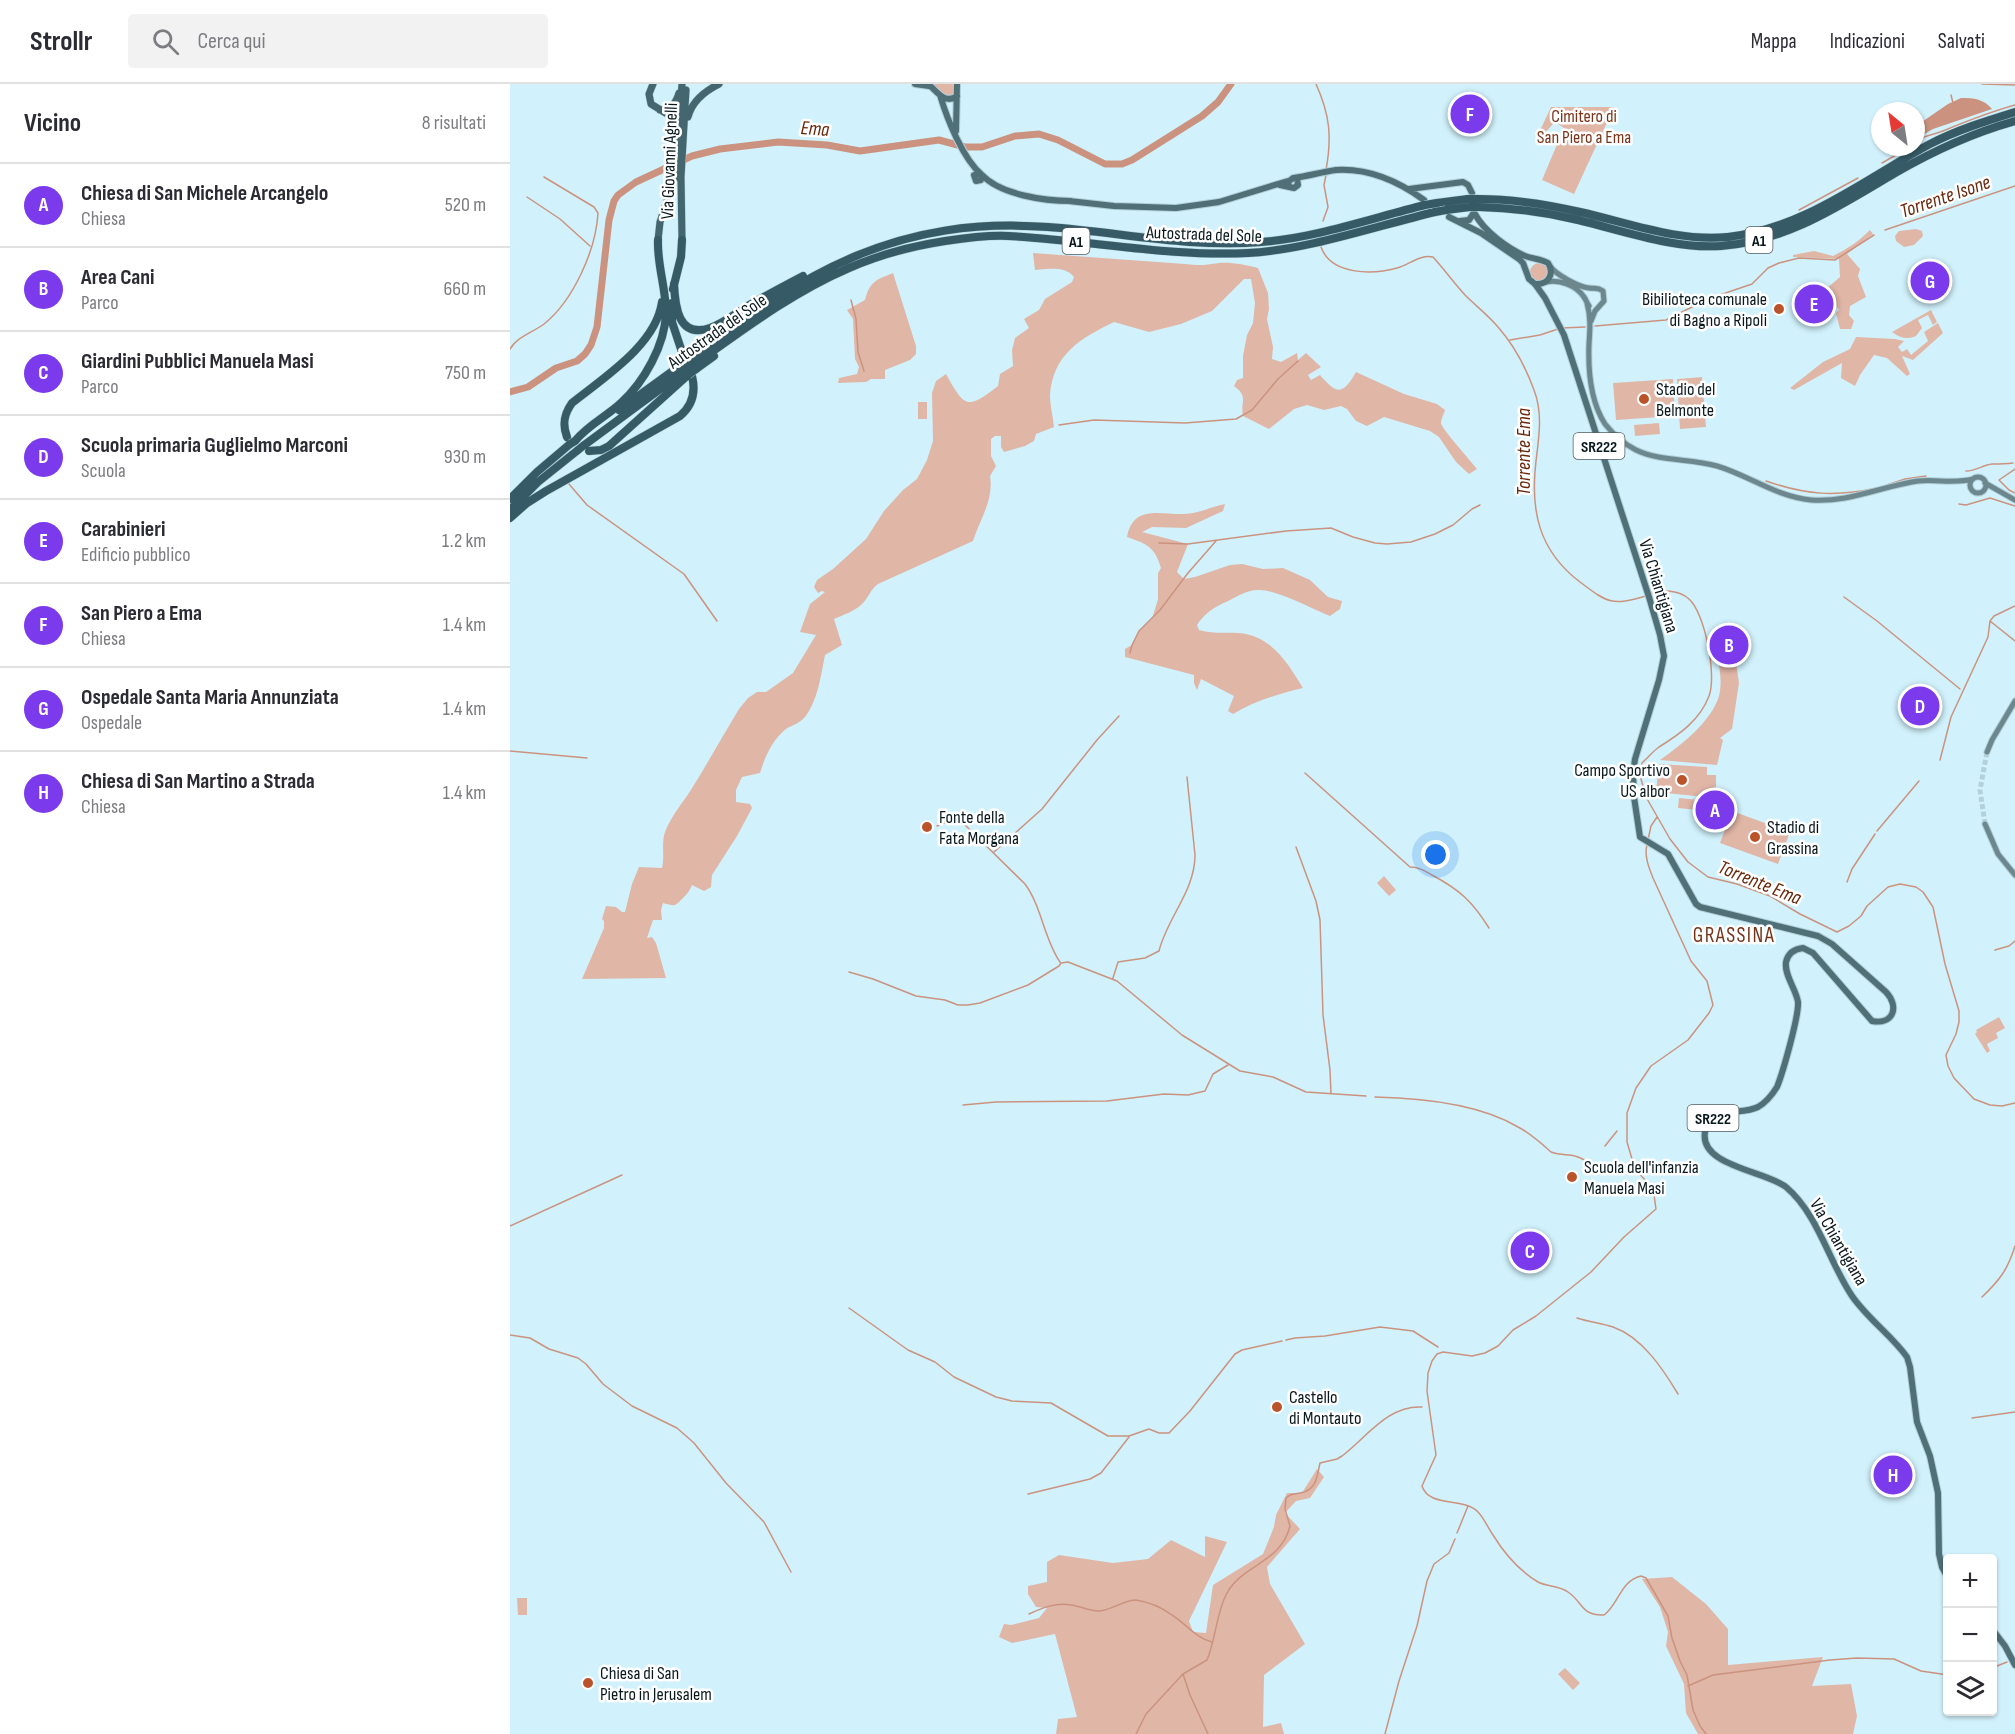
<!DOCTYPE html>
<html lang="it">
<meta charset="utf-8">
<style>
:root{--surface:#fff;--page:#f2f2f3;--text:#2b2b33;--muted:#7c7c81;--line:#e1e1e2;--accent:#7c3aed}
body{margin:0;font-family:"Sofia Sans Condensed",sans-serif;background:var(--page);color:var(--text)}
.controls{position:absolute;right:18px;bottom:18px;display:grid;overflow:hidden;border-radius:6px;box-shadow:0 2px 4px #0004}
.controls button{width:54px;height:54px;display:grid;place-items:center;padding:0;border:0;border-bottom:2px solid var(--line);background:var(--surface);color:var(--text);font:30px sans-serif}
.compass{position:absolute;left:1361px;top:18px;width:54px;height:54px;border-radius:50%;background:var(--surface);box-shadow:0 2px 4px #0004;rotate:330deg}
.you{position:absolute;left:926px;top:771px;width:21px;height:21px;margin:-15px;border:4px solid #fff;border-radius:50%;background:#1a73e8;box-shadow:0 0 0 9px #1a73e833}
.badge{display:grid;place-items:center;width:39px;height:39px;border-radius:50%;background:var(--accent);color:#fff;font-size:20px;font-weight:700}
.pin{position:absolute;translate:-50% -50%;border:3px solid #fff;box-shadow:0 2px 6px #0006}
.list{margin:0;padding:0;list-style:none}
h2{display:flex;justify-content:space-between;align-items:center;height:78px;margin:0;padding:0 24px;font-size:26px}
h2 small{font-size:20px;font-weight:400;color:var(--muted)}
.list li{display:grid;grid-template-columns:39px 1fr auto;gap:18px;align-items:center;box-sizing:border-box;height:84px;padding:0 24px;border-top:2px solid var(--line)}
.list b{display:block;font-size:22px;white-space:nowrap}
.list p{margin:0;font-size:20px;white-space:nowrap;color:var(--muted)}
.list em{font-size:20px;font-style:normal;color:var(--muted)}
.icon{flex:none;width:33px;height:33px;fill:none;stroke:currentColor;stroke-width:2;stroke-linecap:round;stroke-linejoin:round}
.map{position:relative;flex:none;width:1505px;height:1650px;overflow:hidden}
header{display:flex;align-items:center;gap:36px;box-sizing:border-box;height:84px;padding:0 30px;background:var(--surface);border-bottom:2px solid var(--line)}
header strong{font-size:28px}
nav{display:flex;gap:33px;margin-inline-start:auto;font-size:21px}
.search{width:420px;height:54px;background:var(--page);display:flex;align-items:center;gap:15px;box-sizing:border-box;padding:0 21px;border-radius:6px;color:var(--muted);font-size:22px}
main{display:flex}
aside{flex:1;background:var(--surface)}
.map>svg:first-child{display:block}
</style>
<header>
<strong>Strollr</strong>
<div class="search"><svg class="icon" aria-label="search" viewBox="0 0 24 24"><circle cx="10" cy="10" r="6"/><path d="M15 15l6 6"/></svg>Cerca qui</div>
<nav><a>Mappa</a><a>Indicazioni</a><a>Salvati</a></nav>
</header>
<main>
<aside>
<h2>Vicino<small>8 risultati</small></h2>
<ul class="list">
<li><span class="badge">A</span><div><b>Chiesa di San Michele Arcangelo</b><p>Chiesa</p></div><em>520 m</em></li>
<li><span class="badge">B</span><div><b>Area Cani</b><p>Parco</p></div><em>660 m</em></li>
<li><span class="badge">C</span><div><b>Giardini Pubblici Manuela Masi</b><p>Parco</p></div><em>750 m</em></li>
<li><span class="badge">D</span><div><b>Scuola primaria Guglielmo Marconi</b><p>Scuola</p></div><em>930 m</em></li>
<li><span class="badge">E</span><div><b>Carabinieri</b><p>Edificio pubblico</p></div><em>1.2 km</em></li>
<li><span class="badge">F</span><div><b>San Piero a Ema</b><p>Chiesa</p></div><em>1.4 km</em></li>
<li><span class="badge">G</span><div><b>Ospedale Santa Maria Annunziata</b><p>Ospedale</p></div><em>1.4 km</em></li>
<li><span class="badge">H</span><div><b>Chiesa di San Martino a Strada</b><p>Chiesa</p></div><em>1.4 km</em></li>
</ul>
</aside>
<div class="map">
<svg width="1505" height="1650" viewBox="0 0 1505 1650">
<rect width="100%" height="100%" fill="#d1f2fc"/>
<path fill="#e0b6a7" d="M422 0H446L444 12H434Z
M1041 23H1104L1064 110 1032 96 1054 44 1045 38 1029 55 1027 53Z
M1406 145 1412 147 1413 152 1404 161 1394 163 1386 157 1385 152 1389 147Z
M1360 146 1363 150 1337 170 1350 185 1348 192 1356 213 1340 222 1339 231 1344 237 1341 245H1330L1326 229 1329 226 1316 205 1330 193 1329 175 1283 173V171L1304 167 1323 172C1337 165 1348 158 1360 146Z
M523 169 675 180C692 182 694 181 709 179 722 178 736 181 748 184L758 209 759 225 757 235 763 263 762 275 771 278 787 269 788 276 796 269 811 283 798 291 801 296 810 291C827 311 833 311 846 288L894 310 927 320 935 326C934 330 931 335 931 339 931 344 961 377 967 385L959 390 946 378 929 353 920 347 874 333 857 342 846 337 837 325 831 322 814 326 797 321 784 325 759 345 733 332C730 317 739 313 724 302L727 296 733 294V272L737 251 743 239 745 219 741 195H734L702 227 671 240 639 248 604 238C571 254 543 270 540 311 540 321 543 333 544 343L526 350 524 357 515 362 494 368 491 363V352H485L481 355V372L486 382 480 392C484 416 470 435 463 457L368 500C360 506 359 513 352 520 345 527 333 531 324 535L332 561 315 571C311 591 308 616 295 633 289 640 282 641 276 645 262 656 255 673 250 689L232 693 226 706V718L240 720 242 724 227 752 202 791 201 803 194 807 182 801C179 808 177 810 172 815 164 823 165 822 153 819L151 826 152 836H143L137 854 142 853 146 859 156 894 72 895 94 844V837L92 835 96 822 106 823 112 828H115L122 800 129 783 152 784C155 772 151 760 155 748 161 733 170 722 179 709 196 682 212 653 229 625L238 614 247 608H256L283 589 306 551 290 548 300 520 315 508 312 507 308 509 304 503 307 496 323 485 356 455 374 427 393 406 407 395 417 376 423 357 422 309 426 297 436 290C455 324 457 326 488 302L490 290 503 282 502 266 505 254 519 244 514 235 529 226 535 215 562 198 564 193C555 182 539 185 525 186Z
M1020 188a9 9 0 1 1 18 0a9 9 0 1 1-18 0Z
M383 189 406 262V270L400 276 375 286V295H361L356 298 328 299 329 294 347 290 349 283 345 275 343 235 337 226 355 216C360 197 366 196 383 189Z
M1421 226 1427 238 1423 241 1418 231 1408 236 1412 244 1406 252C1397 256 1390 254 1382 248Z
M1428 239 1433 249 1403 276 1392 272 1400 290 1397 292 1377 274 1364 271 1350 291 1345 302 1331 294 1332 279 1284 306 1280 304 1313 278 1340 265 1346 253 1385 255 1394 257 1388 263 1392 268 1397 265 1401 271 1418 257 1414 248Z
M1192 293 1196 343 1170 345 1167 295Z
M1163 295 1165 332 1106 336 1103 299Z
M408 318H417V335H408Z
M1149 339 1150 350 1125 352 1124 341Z
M715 420 713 427 676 444 642 443 632 448 678 460 667 488 674 495 685 493 720 481 732 480 753 485 773 484 800 496 818 513 832 517 830 525 820 532C803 525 767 506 750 506 738 505 726 513 716 518 704 523 694 530 687 541L689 546C705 551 721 547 736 550 764 556 779 581 793 604 768 610 745 617 723 630L718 627 724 612 691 595 687 606 684 599V591L615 573V565L622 561 629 547 642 535 648 515V489L651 484C645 463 637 460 617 453 624 416 657 434 683 429 694 427 704 422 715 420Z
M1202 548 1214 549 1223 558 1229 599 1222 645 1210 654 1213 656 1207 681 1150 676C1170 662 1202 637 1209 612 1214 592 1206 567 1202 548Z
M1149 680 1197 683V691H1206V711L1196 710 1195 713 1146 708Z
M1169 714 1189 716 1188 726 1168 724Z
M1222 727 1280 748 1268 780 1210 759Z
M874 792 886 806 879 812 867 799Z
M1489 933 1495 944 1486 949 1488 954 1477 960 1480 967 1477 969 1465 950 1467 948 1466 946Z
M807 1385 814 1393 800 1414 786 1417 775 1429 790 1445 757 1483 760 1500 795 1560 754 1591 753 1643 771 1639 774 1650H546L548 1635 567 1633 545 1550 502 1559 489 1553 494 1540 501 1541 529 1534 537 1524 526 1523 518 1510V1502L537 1498V1478L549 1471 603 1479 638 1475 661 1456 695 1473V1452L717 1458 679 1537 683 1548 696 1549 703 1501 753 1470 764 1443 766 1431 777 1409H792Z
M1162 1493 1196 1520 1218 1545V1581L1313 1573 1302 1602 1341 1600 1347 1632 1343 1650H1188L1176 1629 1174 1600 1156 1562 1158 1548 1150 1523 1132 1495Z
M7 1514H17V1531H8Z
M1055 1584 1070 1599 1063 1606 1048 1590Z"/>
<path fill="#cb937f" d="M1451 14C1464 14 1474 15 1482 25L1423 45 1406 55V42L1438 20Z"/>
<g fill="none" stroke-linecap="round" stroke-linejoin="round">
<path stroke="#cb937f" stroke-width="1.5" d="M806 0C820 31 822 53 816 86
M1472 0 1505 1
M1441 11 1443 19
M1406 56C1417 51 1423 51 1433 47 1457 37 1480 28 1505 21
M1386 70 1389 63
M1372 79 1393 67 1395 63
M17 113 50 135 80 162
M1289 126 1348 94
M813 137 818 123 814 101 816 91
M1375 146 1505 102
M811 163C821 191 862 191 887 184 899 181 910 170 923 173 934 185 944 199 955 211 966 222 978 231 988 243 1003 260 1016 284 1024 306 1033 329 1029 353 1026 377 1020 427 1029 467 1070 498 1098 519 1101 522 1136 512
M341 216 346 235 348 268 354 287
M1085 242 1156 236 1198 215 1242 200 1258 184 1269 179 1289 174 1325 176 1364 151
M1052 244 1075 243
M1000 256 1030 251 1048 245
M0 265C8 252 22 249 34 240 63 217 86 166 88 129L84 123 34 93
M549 341 584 336 675 339 726 335 742 326 768 295 788 277
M1505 385 1489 396 1499 406 1505 409
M1456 387C1466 387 1473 381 1482 380 1489 380 1495 380 1503 379
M1256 397C1296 411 1326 413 1367 404
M59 400 77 421 174 490 207 537
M1377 401 1395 395 1416 392
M1449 420 1456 421 1480 414 1505 422
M649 459 678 460 776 447 821 444 843 453 865 459 877 460 901 458 925 450 943 441 962 425 970 421
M1140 510C1152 505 1169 506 1179 515 1195 529 1207 592 1199 612 1190 636 1170 650 1149 663 1143 667 1138 674 1132 679L1131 695 1136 713 1160 755 1178 778 1198 793 1227 800 1260 812 1290 830 1327 848 1339 842 1351 832 1357 822 1378 803 1390 800 1406 803 1413 808 1423 823 1435 880 1449 927V938L1446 950 1436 971 1438 982 1444 994 1464 1015 1480 1021 1492 1022 1505 1019
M1334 513 1367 537 1450 605
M1480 537 1505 557
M620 569 622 561 629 547 650 526 678 489 706 457
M0 667 77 674
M1430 676 1441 633 1478 553 1480 537 1484 532 1505 522
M795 689 900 783C909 783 915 787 922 791 950 806 962 817 979 844
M427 742 441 736 453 739 515 800C532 823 534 855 550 878
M1367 747 1409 697
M1138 756 1141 742 1147 733
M1137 761C1134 772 1139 784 1143 794L1181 877 1197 897 1203 921 1199 929 1178 956 1141 982 1126 1004 1117 1029V1058L1125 1085 1136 1097 1144 1111 1146 1125 1114 1153 1081 1188 1026 1232 1003 1246 988 1262 975 1269 962 1272 933 1268 927 1270 922 1277 918 1289 917 1307 926 1371 912 1402C919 1424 954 1413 968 1428 974 1434 978 1444 983 1451 994 1469 1010 1487 1028 1498 1037 1503 1049 1501 1058 1508 1073 1518 1071 1532 1094 1531 1109 1520 1110 1497 1131 1492L1136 1494 1158 1532 1162 1554 1170 1577 1177 1591 1183 1626 1190 1642 1196 1650
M786 763 806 817 810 836 813 931 820 986 821 1010
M484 768 532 725 587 656 609 632
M1337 798 1342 785 1365 750
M1485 866 1499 862 1505 857
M339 888 363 895 406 912 435 916 448 921H458L470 919 518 901 549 882 551 879 558 878 607 897 672 951 730 987 763 993 796 1008 856 1012
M603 894 608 878 635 874 649 867C657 834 685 807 685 771L677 693
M865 1013C911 1014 968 1019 1008 1043 1020 1049 1031 1059 1041 1068 1055 1073 1062 1068 1076 1077
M453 1021 486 1018 597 1017 654 1010 678 1011 695 1007 703 990 718 981
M1095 1062 1107 1047
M1097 1080 1116 1083
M0 1142 112 1091
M1472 1213C1490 1196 1498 1185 1505 1162
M339 1224 398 1266 425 1278 444 1293 486 1313 502 1317 541 1319 598 1352H619L639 1345 649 1349H659L680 1327 725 1270 732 1266 772 1257
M1067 1234C1079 1238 1091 1239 1103 1243 1132 1253 1153 1285 1168 1310
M0 1251 20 1254 39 1265 68 1274 76 1280 93 1300 122 1322 167 1344 184 1359 216 1399 254 1438 281 1488
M776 1256 785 1254 815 1252 870 1243 903 1247 928 1263
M1462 1334 1505 1328
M518 1410 580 1395 591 1389 619 1353
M947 1449 958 1422
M519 1530C532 1524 546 1518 561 1521 570 1522 579 1527 589 1527 602 1526 614 1516 626 1516 639 1518 651 1523 662 1531 676 1540 686 1554 702 1558
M1482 1584 1497 1578
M673 1590 680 1611 698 1650
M1178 1602 1203 1591 1320 1576 1347 1574 1384 1575 1411 1587 1438 1591
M626 1650 636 1630 673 1590 697 1576C706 1555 706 1529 717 1509 733 1480 771 1479 780 1442L775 1425 776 1414C781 1410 783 1410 790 1409 807 1406 807 1392 810 1379L827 1375 832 1372C857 1353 878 1321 912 1323
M875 1650 889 1597 907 1542 917 1497 924 1480 939 1469 945 1455"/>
<path stroke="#cb937f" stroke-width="7" d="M0 308 18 303 46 284 67 277 75 270 81 261 87 243 99 136 104 117 108 111 126 98 182 72 210 65 268 58 317 61 350 67 429 56 455 63H472L505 52 529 50 548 56 595 80H612L622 76 692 32 708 18 721 0"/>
<path stroke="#b3d1db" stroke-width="5" stroke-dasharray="5 2.5" stroke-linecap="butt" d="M1475 740 1470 706 1477 668"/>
<g stroke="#b1cfd8" stroke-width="7">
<path id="secondary" d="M1040 182C1046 191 1069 203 1079 204 1086 205 1087 203 1093 207L1094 217 1085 227 1081 237
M1036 198C1049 195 1066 201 1074 213 1076 216 1077 219 1079 222
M1077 219C1081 233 1080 246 1079 260 1078 287 1080 317 1095 340 1103 350 1114 360 1126 366 1151 378 1180 374 1207 382 1238 391 1267 413 1301 416 1338 419 1372 402 1408 397 1426 395 1445 400 1463 395
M1460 401a8 8 0 1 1 16 0a8 8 0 1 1-16 0Z
M1475 399 1505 416
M1477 668 1482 656 1505 617
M1475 740 1488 770 1505 791"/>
</g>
<g stroke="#b1cfd8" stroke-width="8">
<path id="primary" d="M405 0 419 2
M418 0C427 7 435 21 447 12
M430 11C437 35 453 75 472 91L471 96 466 97 464 91 470 89
M446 47 447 0
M472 91C491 111 535 117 561 117
M784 94C798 92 812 88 826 86 858 84 888 97 914 116
M770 101 784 104 788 101 787 95 783 94 778 98 779 102
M899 105 953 98 958 101 962 109
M559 117 604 122 666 124 709 118 778 97
M965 130C974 147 997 164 1015 172 1023 175 1031 175 1038 179 1045 190 1038 201 1025 200
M939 133 971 149 1009 175 1013 179 1019 195 1025 200 1035 214 1054 251 1139 513 1150 551 1154 572 1149 596 1125 675 1123 690 1124 713 1130 753 1158 770 1186 820 1190 823 1308 852 1322 860 1376 908C1390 923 1383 941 1362 937L1303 869 1293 864C1285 865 1278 869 1276 878 1274 891 1286 905 1288 918 1289 932 1273 988 1267 1003 1262 1011 1257 1018 1248 1023 1230 1032 1200 1021 1195 1048 1189 1082 1256 1087 1276 1103 1308 1130 1319 1178 1342 1212 1358 1235 1381 1251 1397 1273L1400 1283 1407 1338 1420 1372 1428 1409 1429 1470 1432 1483 1438 1494
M950 137 959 136 963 130
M1482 1545 1495 1562 1505 1581"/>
</g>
<g stroke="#b1cfd8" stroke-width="8">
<path id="trunk" d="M143 0 139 10 141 20 162 33 167 45
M150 26C161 26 166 19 169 9
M178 33C182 17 195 7 209 0
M148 156 150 138 165 93 172 0
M172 156 171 93 176 6"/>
</g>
<g stroke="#b1cfd8" stroke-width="9">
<path id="motorway" d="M967 115C1002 115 1036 120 1070 128 1119 139 1168 158 1218 153 1294 145 1355 95 1420 60 1447 46 1476 37 1505 28
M927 119 958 115
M969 123C1003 124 1035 128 1068 136 1114 147 1163 165 1211 162 1277 157 1329 122 1385 89 1423 67 1462 49 1505 37
M936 126 960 123
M164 200C165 222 168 255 200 244 212 240 225 230 236 223 255 212 274 202 293 192
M163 205 171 173 172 156
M162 219V238L173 271
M181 274C297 187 387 132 538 143 609 148 680 164 751 158 805 154 862 134 915 121
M185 280C234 245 283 208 339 184 369 171 402 162 435 157 455 154 477 151 498 152 578 156 659 173 738 169 797 166 866 142 925 128
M186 285 204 272
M109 326 171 281
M57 353C52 340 54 330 62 319 93 294 146 261 152 218
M65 357C78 341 97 332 111 319 134 298 155 261 156 229 156 204 147 181 148 156
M73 362 176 286
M79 367 91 366 99 362 178 291
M0 415 27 388 60 360
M0 426 28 398 68 366
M0 434 17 419 36 407 170 332C183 321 186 308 182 292"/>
</g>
<use href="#secondary" stroke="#6d878e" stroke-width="5"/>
<use href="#primary" stroke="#507078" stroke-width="6"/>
<use href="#trunk" stroke="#43666f" stroke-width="7"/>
<use href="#motorway" stroke="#365b66" stroke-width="8"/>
<g stroke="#b1cfd8" stroke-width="9" stroke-linecap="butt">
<path id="motorway-bridge" d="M958 115H967
M915 121 927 119
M960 123H969
M925 128 936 126
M171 281 181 274
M176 286 185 280
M178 291 186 285
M60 360 65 357
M68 366 73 362"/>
</g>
<use href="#motorway-bridge" stroke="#365b66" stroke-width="8"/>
</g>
<g fill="#ba532a" stroke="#fff" stroke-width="2">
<circle cx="1269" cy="225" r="6"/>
<circle cx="1134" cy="315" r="6"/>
<circle cx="1172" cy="696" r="6"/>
<circle cx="417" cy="743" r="6"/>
<circle cx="1245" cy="753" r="6"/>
<circle cx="1062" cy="1093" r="6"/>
<circle cx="767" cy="1323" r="6"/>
<circle cx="78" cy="1599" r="6"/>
</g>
<g text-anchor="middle" stroke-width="5" stroke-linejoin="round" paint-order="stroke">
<g fill="#fff" stroke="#535d61" stroke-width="1.5">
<rect x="1235.5" y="143" width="27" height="26" rx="4.5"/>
<rect x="552.5" y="144" width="27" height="26" rx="4.5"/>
<rect x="1063.5" y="349" width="51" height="26" rx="4.5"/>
<rect x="1177.5" y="1021" width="51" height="26" rx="4.5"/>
</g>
<g font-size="16" font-weight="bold" fill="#09181d">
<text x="1249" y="162">A1</text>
<text x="566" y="163">A1</text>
<text x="1089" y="368">SR222</text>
<text x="1203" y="1040">SR222</text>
</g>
<g font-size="18" fill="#7a351a" stroke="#fff">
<text x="1074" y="38">Cimitero di<tspan x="1074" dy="21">San Piero a Ema</tspan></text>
</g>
<g font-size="18" fill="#09181d" stroke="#fff">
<text transform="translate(159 77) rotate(-88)" y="6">Via Giovanni Agnelli</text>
<text transform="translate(694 150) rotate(2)" y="6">Autostrada del Sole</text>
<text transform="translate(207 247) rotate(-35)" y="6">Autostrada del Sole</text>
<text transform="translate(1149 502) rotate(73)" y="6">Via Chiantigiana</text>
<text transform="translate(1329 1158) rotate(60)" y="6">Via Chiantigiana</text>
</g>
<g font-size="18" fill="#09181d" stroke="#fff" text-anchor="start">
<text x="1257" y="221" text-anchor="end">Bibilioteca comunale<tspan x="1257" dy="21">di Bagno a Ripoli</tspan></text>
<text x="1146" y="311">Stadio del<tspan x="1146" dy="21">Belmonte</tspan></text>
<text x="1160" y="692" text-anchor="end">Campo Sportivo<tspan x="1160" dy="21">US albor</tspan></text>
<text x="429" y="739">Fonte della<tspan x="429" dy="21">Fata Morgana</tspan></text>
<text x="1257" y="749">Stadio di<tspan x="1257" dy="21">Grassina</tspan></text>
<text x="1074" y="1089">Scuola dell'infanzia<tspan x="1074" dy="21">Manuela Masi</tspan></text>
<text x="779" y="1319">Castello<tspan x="779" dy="21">di Montauto</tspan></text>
<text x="90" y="1595">Chiesa di San<tspan x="90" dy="21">Pietro in Jerusalem</tspan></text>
</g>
<g font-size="20" font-style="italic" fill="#6a2609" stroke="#fff">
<text transform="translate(305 44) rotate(4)" y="7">Ema</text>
<text transform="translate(1435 112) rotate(-19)" y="7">Torrente Isone</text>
<text transform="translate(1013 368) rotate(-90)" y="7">Torrente Ema</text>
<text transform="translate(1250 798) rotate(22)" y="7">Torrente Ema</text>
</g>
<g font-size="21" letter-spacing="1.5" fill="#753319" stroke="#fff">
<text x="1224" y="858">GRASSINA</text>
</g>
</g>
</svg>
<div class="controls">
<button>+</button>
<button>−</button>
<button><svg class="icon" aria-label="layers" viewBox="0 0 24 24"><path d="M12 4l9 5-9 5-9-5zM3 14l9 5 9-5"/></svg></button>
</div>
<svg class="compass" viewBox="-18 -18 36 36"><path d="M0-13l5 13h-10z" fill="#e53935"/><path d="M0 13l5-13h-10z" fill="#7c7c81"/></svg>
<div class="you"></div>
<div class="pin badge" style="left:1205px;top:726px">A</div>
<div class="pin badge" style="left:1219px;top:561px">B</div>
<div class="pin badge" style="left:1020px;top:1167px">C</div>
<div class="pin badge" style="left:1410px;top:622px">D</div>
<div class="pin badge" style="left:1304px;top:220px">E</div>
<div class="pin badge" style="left:960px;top:30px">F</div>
<div class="pin badge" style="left:1420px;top:197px">G</div>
<div class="pin badge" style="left:1383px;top:1391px">H</div>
</div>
</main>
